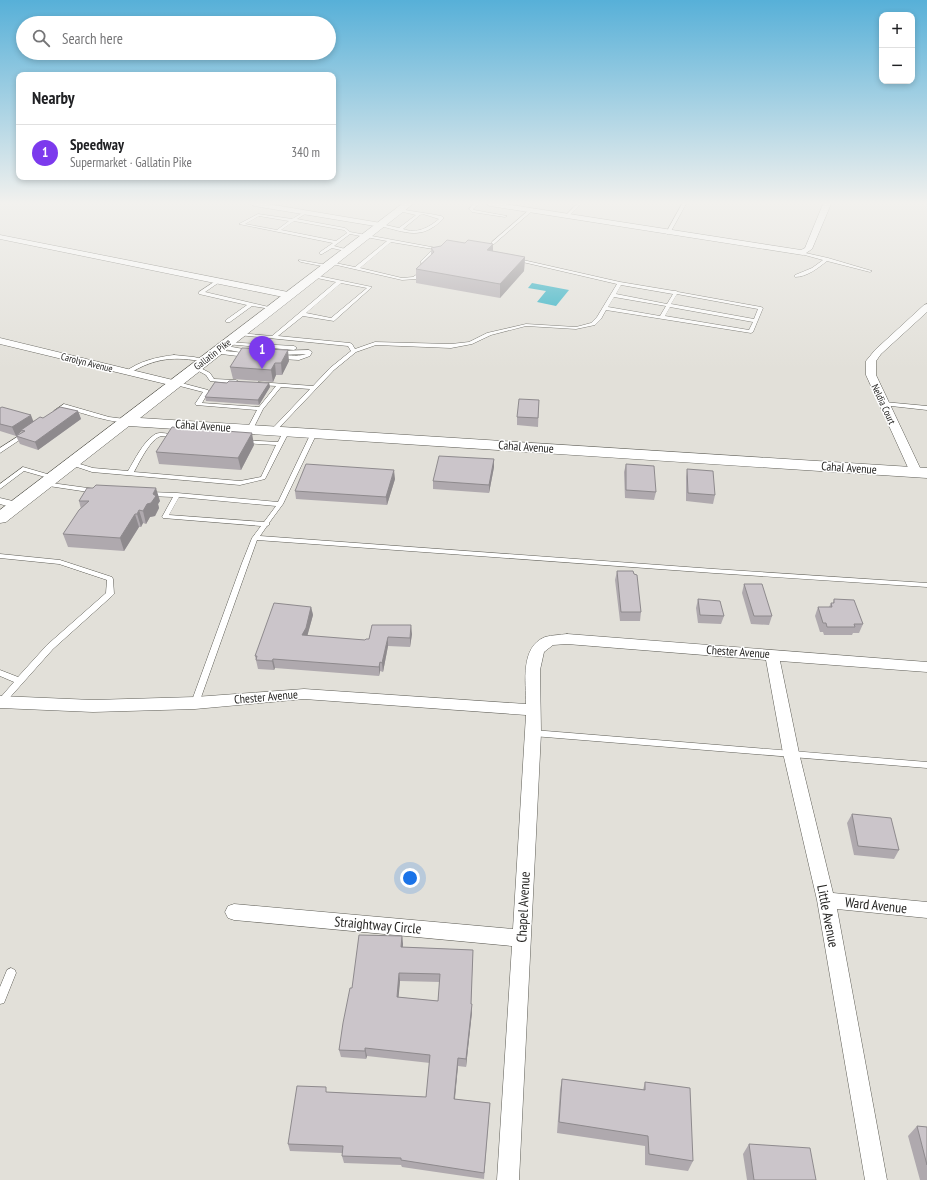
<!DOCTYPE html>
<meta charset="utf-8">
<style>
:root{--surface:#fff;--page:#f6f6f6;--text:#202124;--muted:#757577;--line:#e0e0e0;--accent:#7c3aed}
body{margin:0;font-family:"PT Sans Narrow",sans-serif;background:var(--page);color:var(--text)}
.controls{position:absolute;right:12px;top:12px;display:grid;overflow:hidden;border-radius:8px;box-shadow:0 2px 6px #0003}
.controls button{width:36px;height:36px;display:grid;place-items:center;padding:0;border:0;border-bottom:1px solid var(--line);background:var(--surface);color:var(--text);font:20px sans-serif}
.you{position:absolute;left:410px;top:878px;width:14px;height:14px;margin:-10px;border:3px solid #fff;border-radius:50%;background:#1a73e8;box-shadow:0 0 0 6px #1a73e833}
.badge{display:grid;place-items:center;width:26px;height:26px;border-radius:50%;background:var(--accent);color:#fff;font-size:13px;font-weight:700}
.pin{position:absolute;translate:-50% -33px;filter:drop-shadow(0 1px 2px #0008)}
.pin::after{content:'';position:absolute;top:21px;width:14px;height:12px;background:inherit;clip-path:polygon(0 0,100% 0,50% 100%)}
.list{margin:0;padding:0;list-style:none}
h2{display:flex;justify-content:space-between;align-items:center;height:52px;margin:0;padding:0 16px;font-size:17px}
h2 small{font-size:13px;font-weight:400;color:var(--muted)}
.list li{display:grid;grid-template-columns:26px 1fr auto;gap:12px;align-items:center;box-sizing:border-box;height:56px;padding:0 16px;border-top:1px solid var(--line)}
.list b{display:block;font-size:15px;white-space:nowrap}
.list p{margin:0;font-size:13px;white-space:nowrap;color:var(--muted)}
.list em{font-size:13px;font-style:normal;color:var(--muted)}
.icon{flex:none;width:22px;height:22px;fill:none;stroke:currentColor;stroke-width:2;stroke-linecap:round;stroke-linejoin:round}
.map{position:relative;flex:none;width:927px;height:1180px;overflow:hidden}
.search{position:absolute;background:var(--surface);box-shadow:0 2px 6px #0003;left:16px;top:16px;width:320px;height:44px;display:flex;align-items:center;gap:10px;box-sizing:border-box;padding:0 14px;border-radius:22px;color:var(--muted);font-size:15px}
.panel{position:absolute;background:var(--surface);box-shadow:0 2px 6px #0003;left:16px;top:72px;width:320px;height:108px;border-radius:8px}
.map>svg:first-child{display:block}
</style>
<div class="map">
<svg width="927" height="1180" viewBox="0 0 927 1180">
<rect width="100%" height="100%" fill="#e2e0d9"/>
<path fill="#1eaabf" d="M532 283 569 290 556 306 537 302 546 291 528 288Z"/>
<g fill="none" stroke-linecap="round" stroke-linejoin="round">
<g stroke="#5f5e57" stroke-width="1">
<path id="lane" d="M474 204H479L473 209 474 210 507 216 505 217 472 212 469 209Z
M577 204H581L568 217H566V215Z
M682 204H686L670 233 667 234 666 233Z
M400 209C414 212 427 213 441 216L443 217V219C421 241 406 232 380 226L379 225 381 224 399 228 416 215 399 211 398 210ZM423 214 439 219C428 228 417 234 403 229L420 215Z
M529 210 532 211 494 244H492V242Z
M304 212H305V214L297 219 345 228 350 232 442 249 438 250 425 261 426 272 416 279 402 280 328 263 330 262 355 267 387 241 350 234 334 246 349 250V252L332 248 322 254H320V252L333 243 239 224 258 214 292 219ZM259 216 289 221 277 230 245 224ZM294 221 344 230 347 233 336 241 281 230ZM391 242 433 249 421 261 422 271 413 277 402 278 360 268Z
M801 252 828 258 872 271 870 272 827 261C818 268 807 277 795 277V275L812 268 823 260 801 254Z
M514 258 620 282 674 291H676L678 292 761 307 763 308 753 332 751 333 606 310 601 319 595 325 576 329 526 326 491 335 472 344 451 348 376 345 356 352 334 370 275 432 273 433 270 431 271 430 310 389 281 387 263 409 253 429 250 431 247 429 257 410 196 405 195 404 203 392 172 384 171 383 174 381 208 390 209 391 202 403 259 407 276 386 260 385 257 383 258 382 313 386 330 368 351 351 348 346 238 335 236 334 238 333 272 336 336 282 312 277V275H314L372 287 334 321 303 316 278 336 350 343 352 344 355 349 375 342 451 344 469 342 487 333 526 324 576 327 591 323 597 317 617 284 514 260ZM341 283 367 288 331 318 306 313ZM621 285 673 294 667 304 616 294ZM677 294 758 309 754 319 671 304ZM614 297 666 306 660 316 608 307ZM670 307 753 322 749 330 665 316Z
M299 260 327 265 329 266 327 267 301 262 299 261Z
M217 280 221 281 205 292 273 308 271 309 252 306 230 322H226V320L247 305 199 294V292Z
M224 342 294 346 297 348 294 350 226 344H224Z
M221 345 249 350 252 352 249 354 219 348 218 347Z
M215 350 246 353 249 355 246 357 213 353 212 352Z
M309 350 312 352 310 356 299 360 281 359 278 357C286 353 296 358 306 354L279 355 276 353 279 351Z
M174 355 194 357 207 360 204 362C175 356 155 358 130 373L128 374 125 372C139 361 157 357 174 355Z
M195 365 210 373 214 379 236 380 239 382 236 384 210 381 206 375 193 368 192 367Z
M884 402 927 406V410L882 405 881 404Z
M64 404 109 417 125 419 128 421C119 426 76 411 65 408L58 413H54V411Z
M286 430 289 432 265 479 240 485 92 472 68 464 67 463 70 461 93 468 128 471C134 461 143 442 154 435 158 432 164 433 169 434 173 434 175 434 178 436 173 439 168 436 162 436 151 437 139 463 134 472L240 481 261 477 276 445 244 443 242 442V440L278 442 283 432Z
M314 431 317 433 283 504 269 523V525L267 526 260 536 714 569 927 583V587L714 573 257 540 199 703 198 705 195 706 192 705 191 703 242 563 252 538 261 526 163 518 162 517 173 497 149 496 146 494 149 492 177 493 278 502 311 433ZM179 497 276 506 264 522 169 515Z
M25 432 28 434 27 435 0 453V448Z
M23 467 54 476 55 477 52 479 24 471 0 489V484Z
M44 482 95 489 98 491 95 493 42 485 41 484Z
M0 554 60 560 112 577 113 579 114 594 112 596 53 649 4 704 0 705V698L14 682 0 676V670L18 677 47 645 106 593 107 580 59 564 0 558Z
M533 730 927 762V768L533 736 530 735 529 733 530 731Z
M11 968 15 970 16 973 4 1003 0 1004V987L7 970Z"/>
</g>
<g stroke="#5f5e57" stroke-width="1">
<path id="street" d="M251 204H268L381 223 385 225 381 227 254 206Z
M487 204H505L801 250 805 248 823 204H831L812 249 803 255 490 206Z
M0 235 288 292 292 295 288 298 0 239Z
M927 304V312L881 354 876 361V375L922 472 916 475 910 472 866 375V361L875 350 924 305Z
M0 338 177 381 179 383 174 386 0 344Z
M0 498 21 503 23 505 21 507 17 509 0 504Z
M567 634 927 662V672L780 661 799 753 833 893 927 902V918L837 909 887 1180H865L817 900 783 753 766 660 567 644 553 645 544 652 540 670 541 733 519 1180H497L512 946 234 920 228 918 225 912 228 906 234 904 513 929 526 715 304 699 195 709 93 712 0 708V696L93 700 195 697 304 689 526 704C526 682 520 647 545 637 552 635 560 635 567 634Z"/>
</g>
<g stroke="#5f5e57" stroke-width="1">
<path id="secondary" d="M402 204H413L140 418 927 468V478L129 426 6 522 0 523V510Z"/>
</g>
<use href="#lane" fill="#fff" fill-rule="evenodd"/>
<use href="#street" fill="#fff" fill-rule="evenodd"/>
<use href="#secondary" fill="#fff" fill-rule="evenodd"/>
</g>
<path fill="#afa9ae" fill-rule="evenodd" d="M465 243 493 244V251L525 257 524 271 500 298 416 283V269L431 255V248Z
M289 361 282 375H276L273 382 233 379 230 367Z
M227 383H269L270 387 259 405 206 401 205 397Z
M539 400 538 427 517 425V417Z
M0 408 34 421 43 418 78 411 81 419 38 450 20 444 16 436 22 432V431L16 436 0 431Z
M254 445 241 470 159 464 156 452Z
M494 459V467L489 493 433 489V481Z
M626 464 656 492 654 500 625 498 624 472Z
M687 469 715 495 713 504 686 501V477Z
M395 479 387 505 296 499 295 491Z
M93 488 160 501 158 504 159 508 155 516 150 517 146 524 143 523 141 527H139L124 551 68 547 63 534 81 509 79 501Z
M617 571 641 612 640 621H620L615 580Z
M744 584 772 616 769 625 751 624 742 593Z
M698 599 724 616 721 624 698 623 696 608Z
M834 599 863 624 859 633H853L852 635H824L823 632H820L815 616 818 607H829L831 603H833Z
M311 607 313 615 307 636 365 640 369 639 412 634 410 647 388 646 383 672 380 671 379 676 275 668 274 670 258 669 255 656Z
M852 814 899 850 894 859 854 855 847 823Z
M402 936 403 947 473 950 471 1004 472 1012 466 1067 458 1066 455 1099 490 1103 484 1179 402 1167 401 1165 344 1163 342 1156V1153L290 1151 288 1144 328 1092 426 1097 430 1063 367 1056 366 1059 341 1057 339 1050 352 988ZM400 981 440 982 438 1001 398 997Z
M562 1079 643 1090 645 1082 693 1161 688 1171 645 1165V1146L557 1133 560 1090Z
M917 1126 927 1127V1180H920L908 1136Z
M749 1144 816 1180H747L743 1154Z"/>
<path fill="#8e8a8d" d="M493 244V258L487 250Z
M525 257 524 271 500 298V284Z
M288 350 289 361 282 375 281 363Z
M275 363 276 375 273 382 271 370Z
M269 383 270 387 259 405 258 400Z
M78 411 81 419 38 450 35 442Z
M31 415 34 423 21 430 22 431 16 436 12 427Z
M252 433 254 445 241 470 238 458Z
M494 459V467L489 493V485Z
M394 470 395 479 387 505 386 497Z
M156 488 160 501 158 504 159 508 155 516 150 517 146 524 143 511Z
M139 510 143 523 141 527 137 514Z
M135 514 139 527 124 551 120 538Z
M311 607 313 615 307 637 302 635Z
M411 625 412 634 410 647V638Z
M388 637V646L383 672 382 663Z
M273 659 275 668 274 670 272 661Z
M380 662V671L379 676V667Z
M402 936 403 944 402 955 401 947Z
M399 973 400 981 398 1004 397 997Z
M472 1004V1012L466 1067V1059Z
M365 1048 367 1056 366 1059 365 1051Z
M458 1058V1066L454 1106V1099Z"/>
<path fill="#cbc5ca" stroke="#8e8a8d" fill-rule="evenodd" d="M447 240 465 243 468 240 493 244 487 250 525 257 500 284 416 269 434 252 431 248 441 246Z
M242 348 288 350 281 363H275L271 370 230 367Z
M229 381 269 383 258 400 205 397 215 382 227 383Z
M519 399 539 400 538 418 517 417Z
M2 407 31 415 12 427 0 424V408Z
M60 407 78 411 35 442 16 436 25 431 21 430 40 417 43 418Z
M172 427 252 433 238 458 156 452Z
M439 456 494 459 489 485 433 481Z
M306 464 394 470 386 497 295 491Z
M626 464 654 466 656 492 626 490Z
M687 469 713 471 715 495 688 493Z
M96 485 156 488 153 494 156 496 151 503 147 504 143 511 139 510 137 514H135L120 538 63 534 79 510 89 501H79L87 488H93Z
M617 571H633L634 574 637 575 641 612H621Z
M744 584H762L772 616H754Z
M698 599 720 601 724 616 700 615Z
M834 599 854 600 863 624H854L855 627H827L826 623H823L818 607H832L831 603H834Z
M274 603 311 607 306 628 302 635 365 640 366 639H369L372 625H411L410 638 388 637 382 663 380 662 379 667 273 659 272 661 256 660 257 656H255Z
M852 814 891 818 899 850 858 846Z
M359 935 402 936 401 947 473 950 471 1004H472L466 1059 458 1058 454 1099 490 1103 484 1173 401 1160V1158L342 1156 343 1146 288 1144 297 1086 326 1087V1092L426 1097 430 1055 365 1048V1051L339 1050 343 1023 350 988H352ZM399 973 440 974 438 1001 397 997Z
M562 1079 645 1090V1082L690 1088 693 1161 649 1154 648 1136 559 1122Z
M917 1126 927 1127V1165Z
M749 1144 810 1148 816 1180H754Z"/>
<linearGradient id="sky" x2="0" y2="1"><stop stop-color="#57b0d8"/><stop offset="0.55" stop-color="#f2f1ee"/><stop offset="1" stop-color="#f2f1ee" stop-opacity="0"/></linearGradient>
<rect width="927" height="369" fill="url(#sky)"/>
<g text-anchor="middle" stroke-width="3" stroke-linejoin="round" paint-order="stroke">
<g font-size="10" fill="#272624" stroke="#fff">
<text transform="translate(212 354) rotate(-38)" y="4">Gallatin Pike</text>
<text transform="translate(87 362) rotate(14)" y="4">Carolyn Avenue</text>
<text transform="translate(884 404) rotate(65)" y="4">Neldia Court</text>
</g>
<g font-size="12" fill="#272624" stroke="#fff">
<text transform="translate(203 426) rotate(4)" y="4">Cahal Avenue</text>
<text transform="translate(526 447) rotate(4)" y="4">Cahal Avenue</text>
<text transform="translate(849 468) rotate(4)" y="4">Cahal Avenue</text>
<text transform="translate(738 652) rotate(4)" y="4">Chester Avenue</text>
<text transform="translate(266 697) rotate(-5)" y="4">Chester Avenue</text>
</g>
<g font-size="14" fill="#272624" stroke="#fff">
<text transform="translate(876 905) rotate(6)" y="5">Ward Avenue</text>
<text transform="translate(523 907) rotate(-87)" y="5">Chapel Avenue</text>
<text transform="translate(828 916) rotate(79)" y="5">Little Avenue</text>
<text transform="translate(378 925) rotate(5)" y="5">Straightway Circle</text>
</g>
</g>
</svg>
<div class="controls">
<button>+</button>
<button>−</button>
</div>
<div class="you"></div>
<div class="pin badge" style="left:262px;top:369px">1</div>
<div class="search"><svg class="icon" aria-label="search" viewBox="0 0 24 24"><circle cx="10" cy="10" r="6"/><path d="M15 15l6 6"/></svg>Search here</div>
<section class="panel">
<h2>Nearby<small></small></h2>
<ul class="list">
<li><span class="badge">1</span><div><b>Speedway</b><p>Supermarket · Gallatin Pike</p></div><em>340 m</em></li>
</ul>
</section>
</div>
